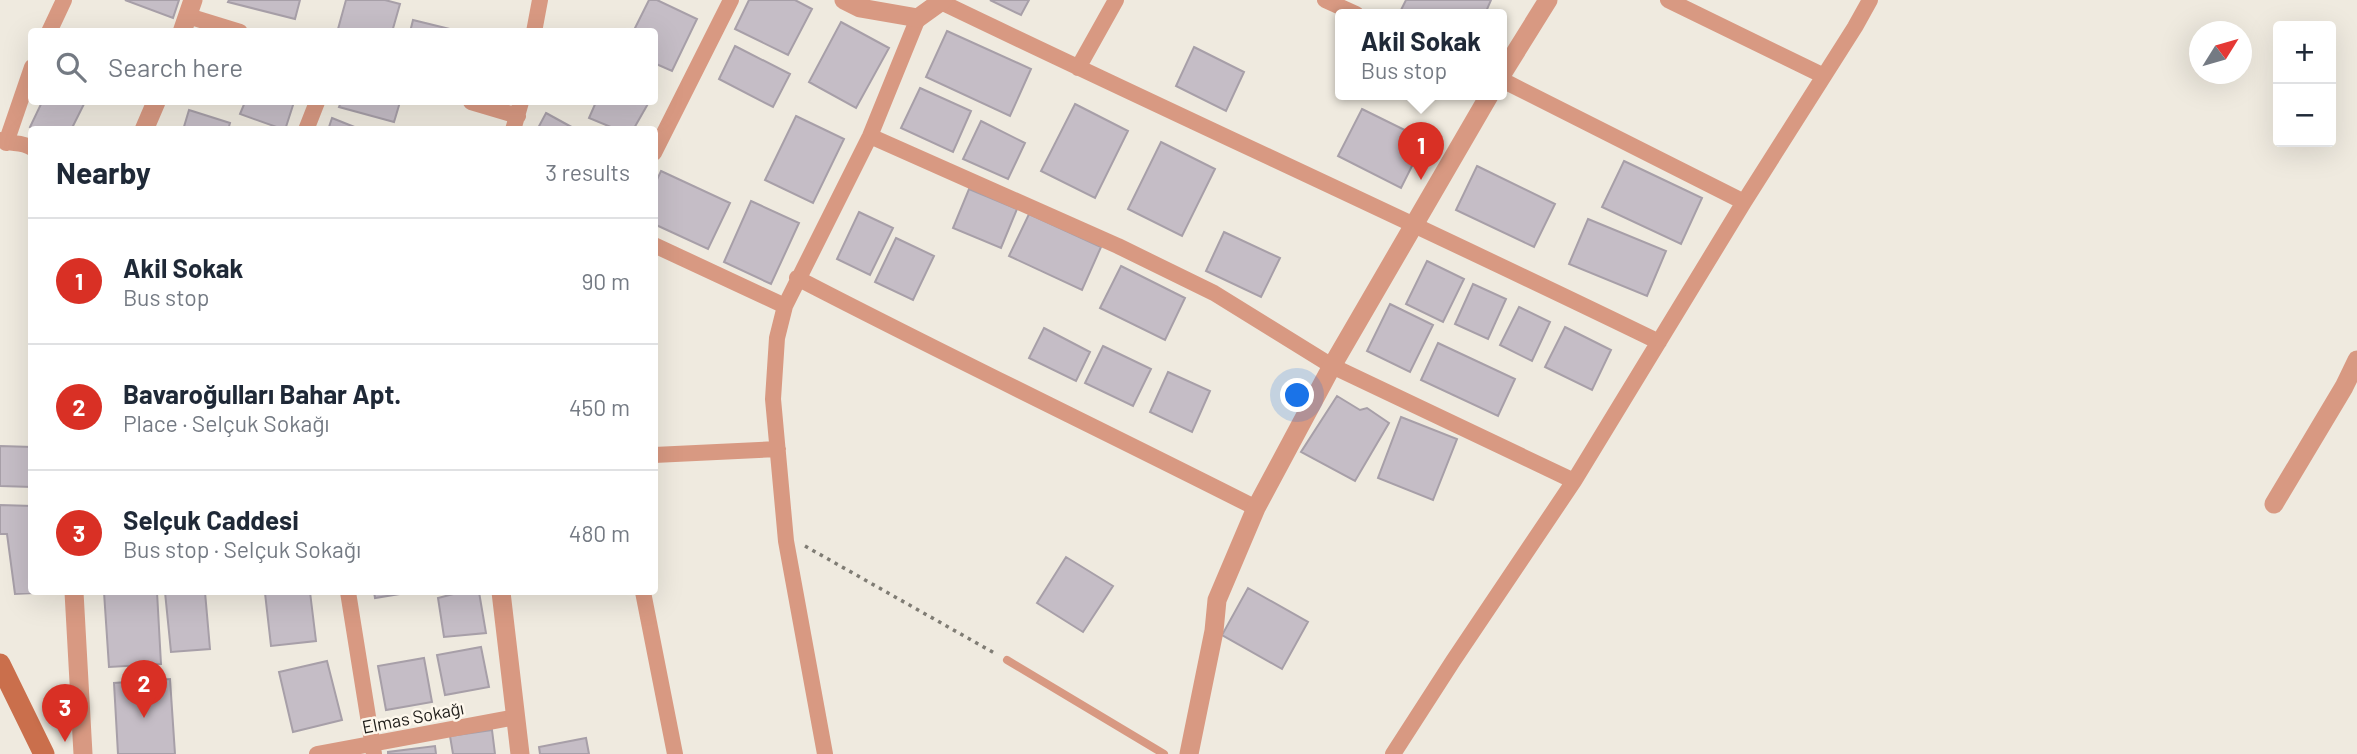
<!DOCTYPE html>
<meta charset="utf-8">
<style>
:root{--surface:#fff;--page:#f2f2f3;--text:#1f2937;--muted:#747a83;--line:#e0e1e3;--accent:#d93025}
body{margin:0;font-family:Barlow,sans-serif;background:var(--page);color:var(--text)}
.controls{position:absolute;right:21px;top:21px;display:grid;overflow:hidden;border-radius:7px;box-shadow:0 7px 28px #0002}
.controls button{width:63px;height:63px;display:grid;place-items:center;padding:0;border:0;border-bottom:2px solid var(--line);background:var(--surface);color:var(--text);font:35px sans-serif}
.compass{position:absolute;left:2189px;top:21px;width:63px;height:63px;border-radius:50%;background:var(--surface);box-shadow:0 7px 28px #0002;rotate:53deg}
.you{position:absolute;left:1298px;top:396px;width:24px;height:24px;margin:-18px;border:5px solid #fff;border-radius:50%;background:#1a73e8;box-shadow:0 0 0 10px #1a73e833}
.badge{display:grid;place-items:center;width:46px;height:46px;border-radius:50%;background:var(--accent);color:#fff;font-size:23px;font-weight:700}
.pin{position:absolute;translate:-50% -58px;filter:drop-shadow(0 2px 4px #0008)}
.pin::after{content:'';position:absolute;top:37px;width:24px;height:21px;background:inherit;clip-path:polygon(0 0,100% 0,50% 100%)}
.popup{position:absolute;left:1335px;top:9px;width:172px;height:91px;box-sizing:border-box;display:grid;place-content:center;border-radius:7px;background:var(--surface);filter:drop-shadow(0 2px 5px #0005);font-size:23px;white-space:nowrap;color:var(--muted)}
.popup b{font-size:26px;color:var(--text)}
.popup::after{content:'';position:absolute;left:50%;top:100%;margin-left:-14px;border:14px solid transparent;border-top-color:var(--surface)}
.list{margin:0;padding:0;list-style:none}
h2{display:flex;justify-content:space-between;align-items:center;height:91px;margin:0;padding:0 28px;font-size:30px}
h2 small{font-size:23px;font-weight:400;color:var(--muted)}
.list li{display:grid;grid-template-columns:46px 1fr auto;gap:21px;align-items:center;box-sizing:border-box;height:126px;padding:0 28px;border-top:2px solid var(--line)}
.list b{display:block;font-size:26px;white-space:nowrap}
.list p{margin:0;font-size:23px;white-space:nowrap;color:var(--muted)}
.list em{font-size:23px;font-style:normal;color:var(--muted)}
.icon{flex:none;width:38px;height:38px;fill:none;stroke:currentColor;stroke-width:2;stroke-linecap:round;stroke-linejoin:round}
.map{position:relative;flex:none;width:2357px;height:754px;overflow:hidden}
.search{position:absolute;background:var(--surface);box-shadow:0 7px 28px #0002;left:28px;top:28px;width:630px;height:77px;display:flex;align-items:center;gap:18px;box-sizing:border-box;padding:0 24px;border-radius:7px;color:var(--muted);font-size:26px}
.panel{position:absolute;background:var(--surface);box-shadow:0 7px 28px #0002;left:28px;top:126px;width:630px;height:469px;border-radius:7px}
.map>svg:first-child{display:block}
</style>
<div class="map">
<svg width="2357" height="754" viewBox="0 0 2357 754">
<rect width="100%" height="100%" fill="#efeadf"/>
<path fill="#c5bdc6" stroke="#a79fa8" stroke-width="2" d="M125 0H179L173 18Z
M229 0H300L295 19 228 2Z
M346 0H385L400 4 392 32H349L338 29Z
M649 0H657L697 19 672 71 654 63V32H633Z
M749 0H795L812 9 788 55 735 29Z
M990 0H1029L1021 15Z
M1406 0H1491L1485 14H1409L1401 10Z
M413 20 462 32H410Z
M841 22 889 48 856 108 809 82Z
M947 31 1031 69 1010 116 926 77Z
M735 46 790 74 773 107 719 79Z
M1194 47 1244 72 1226 111 1176 86Z
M920 88 971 111 953 152 901 128Z
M42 102H85L71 130H35L30 127Z
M245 102H294L285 130 240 114Z
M341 102H400L394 122 339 107Z
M596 102H649L633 130H618L589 118Z
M1075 104 1128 131 1095 198 1041 171Z
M1362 109 1425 140 1401 188 1338 156Z
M189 110 230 123 228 130H183Z
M546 113 577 130H537Z
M796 116 844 139 813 203 765 180Z
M332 118 362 130H328Z
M981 121 1025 143 1008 179 963 159Z
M1161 142 1215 169 1182 236 1128 209Z
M1624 161 1702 198 1681 244 1602 207Z
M1477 166 1555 204 1534 247 1456 210Z
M661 171 730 203 708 249 654 224V186Z
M969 189 1017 209 1001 248 953 228Z
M751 201 799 223 771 284 724 262Z
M859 212 893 228 870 275 837 259Z
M1029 214 1101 247 1082 290 1009 256Z
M1588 219 1666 251 1647 296 1569 264Z
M1224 232 1280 258 1261 297 1206 271Z
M896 238 934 256 913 300 875 282Z
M1427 261 1464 279 1443 322 1406 304Z
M1121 266 1185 298 1165 340 1100 308Z
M1473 284 1506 299 1488 339 1455 324Z
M1390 304 1433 325 1410 372 1367 351Z
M1519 307 1550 322 1532 361 1500 345Z
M1565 327 1611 350 1592 390 1545 367Z
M1044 328 1090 352 1076 381 1029 358Z
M1438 343 1515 379 1498 416 1421 380Z
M1103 346 1151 369 1133 406 1085 383Z
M1168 372 1210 391 1192 432 1150 412Z
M1337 396 1360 410 1367 408 1389 423 1355 481 1301 452Z
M1401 417 1457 439 1433 500 1378 478Z
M0 446 32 447V487L0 486Z
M0 505 32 506V592H53L15 594 7 534H0Z
M1066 557 1113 586 1083 632 1037 603Z
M1248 588 1308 622 1282 669 1222 635Z
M104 592H157L161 664 109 667Z
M165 592H205L210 649 171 652Z
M310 592 316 641 271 646 265 593Z
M374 592H412L375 598Z
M461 592H479L486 633 444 637 438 598Z
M481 647 489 687 445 695 437 655Z
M424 658 432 702 386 710 378 666Z
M327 661 342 720 293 732 279 672Z
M170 679 175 754H118L114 683Z
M492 730 495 754H453L450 736Z
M586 738 589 754H540L539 747Z
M435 746 436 754H388V752Z"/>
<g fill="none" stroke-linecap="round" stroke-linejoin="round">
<path stroke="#7f7c74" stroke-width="3.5" stroke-dasharray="3.5 5" stroke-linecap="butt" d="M805 546 996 654"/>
<path stroke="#d89982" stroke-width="8" d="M1007 660 1164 754"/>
<path stroke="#d89982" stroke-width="16" d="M1325 0 1356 14
M1668 0 1824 76
M941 2C1180 117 1421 226 1659 342
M188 16 240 32
M49 32 64 0
M534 32 540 0
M1078 68 1116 0
M1502 80 1744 202
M471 102 518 116
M306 130 317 102
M513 130 521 102
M870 136 1118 246 1214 293 1332 366 1574 481
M0 140C11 145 21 141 32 148
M6 143 32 67
M654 153 731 0
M654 245 785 306
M797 278C949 357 1104 431 1256 508
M654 455 778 449
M348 592 374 754
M643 592 675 754
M317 754 516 717
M825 754 786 541 773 399 777 338 785 306 870 136 918 18
M1393 754 1453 661 1574 481 1744 202 1855 27 1870 0"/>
<path stroke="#d89982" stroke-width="19" d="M844 0 860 8 918 18 943 0
M182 32 193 0
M1502 74 1548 0
M144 130 156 102
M2274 504 2344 387 2357 360
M74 592 83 754
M501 592 520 754
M1189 754 1214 631 1217 600 1256 508 1332 366 1490 94"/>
<path stroke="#ca6f4c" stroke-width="21" d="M0 664 44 754"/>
</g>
<g text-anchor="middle" stroke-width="5" stroke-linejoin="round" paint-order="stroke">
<g font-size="18" fill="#22201c" stroke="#fdf7ec">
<text transform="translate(413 718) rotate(-11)" y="6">Elmas Sokağı</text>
</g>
</g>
</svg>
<div class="controls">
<button>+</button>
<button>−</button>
</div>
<svg class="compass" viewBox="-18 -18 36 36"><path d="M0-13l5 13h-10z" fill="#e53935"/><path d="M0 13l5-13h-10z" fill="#747a83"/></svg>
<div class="you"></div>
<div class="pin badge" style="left:1421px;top:180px">1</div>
<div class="popup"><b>Akil Sokak</b>Bus stop</div>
<div class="pin badge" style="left:144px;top:718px">2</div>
<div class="pin badge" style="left:65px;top:742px">3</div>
<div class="search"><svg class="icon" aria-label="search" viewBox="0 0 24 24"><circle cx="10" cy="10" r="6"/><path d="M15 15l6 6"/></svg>Search here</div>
<section class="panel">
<h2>Nearby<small>3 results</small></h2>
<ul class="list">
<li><span class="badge">1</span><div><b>Akil Sokak</b><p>Bus stop</p></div><em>90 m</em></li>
<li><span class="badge">2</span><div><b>Bavaroğulları Bahar Apt.</b><p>Place · Selçuk Sokağı</p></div><em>450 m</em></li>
<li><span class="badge">3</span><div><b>Selçuk Caddesi</b><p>Bus stop · Selçuk Sokağı</p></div><em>480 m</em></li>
</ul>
</section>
</div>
